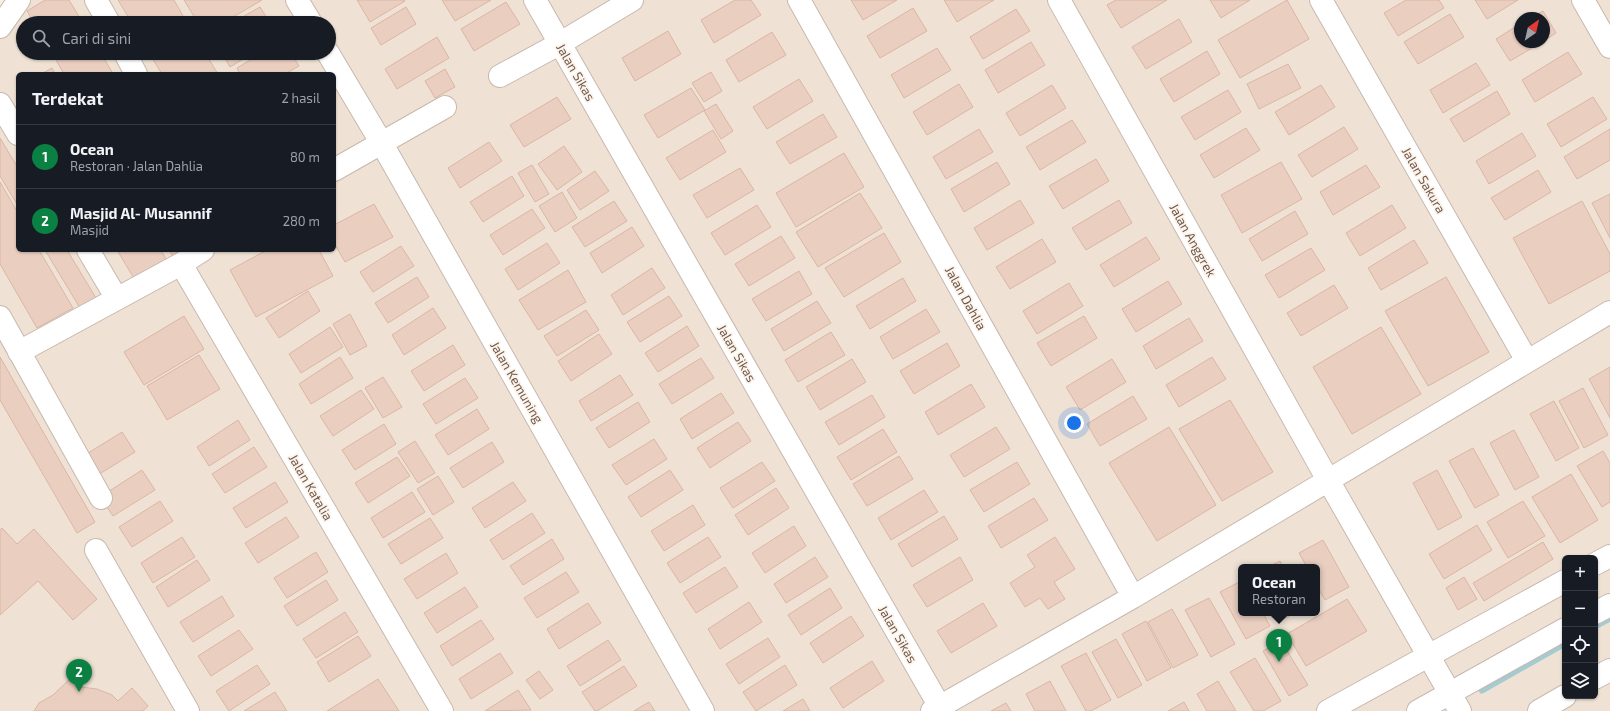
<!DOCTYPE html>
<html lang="id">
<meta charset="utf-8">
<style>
:root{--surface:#171b24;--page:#20242c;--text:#f1f3f6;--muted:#9ea1a6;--line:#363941;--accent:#0b8043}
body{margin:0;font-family:"Exo 2",sans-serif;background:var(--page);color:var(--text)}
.controls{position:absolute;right:12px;bottom:12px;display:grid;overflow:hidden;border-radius:6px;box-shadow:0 1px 3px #0004}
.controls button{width:36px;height:36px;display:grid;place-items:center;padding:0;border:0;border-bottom:1px solid var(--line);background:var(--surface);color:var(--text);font:20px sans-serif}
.compass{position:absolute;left:1514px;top:12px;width:36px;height:36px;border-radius:50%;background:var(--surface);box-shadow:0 1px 3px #0004;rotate:34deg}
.you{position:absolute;left:1074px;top:423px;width:14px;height:14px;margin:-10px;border:3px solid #fff;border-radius:50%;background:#1a73e8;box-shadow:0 0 0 6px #1a73e833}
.badge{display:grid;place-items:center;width:26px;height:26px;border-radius:50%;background:var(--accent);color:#fff;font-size:13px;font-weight:700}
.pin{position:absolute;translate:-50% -33px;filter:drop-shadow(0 1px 2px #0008)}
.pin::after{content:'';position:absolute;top:21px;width:14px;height:12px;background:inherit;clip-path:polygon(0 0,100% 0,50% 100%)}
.popup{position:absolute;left:1238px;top:564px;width:82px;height:52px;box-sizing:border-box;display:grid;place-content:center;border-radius:6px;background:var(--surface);filter:drop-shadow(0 1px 3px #0005);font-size:13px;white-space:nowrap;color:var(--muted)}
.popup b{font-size:15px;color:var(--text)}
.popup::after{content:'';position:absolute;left:50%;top:100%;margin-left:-8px;border:8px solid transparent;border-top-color:var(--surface)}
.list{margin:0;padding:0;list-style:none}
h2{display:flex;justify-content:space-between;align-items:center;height:52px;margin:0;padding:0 16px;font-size:17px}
h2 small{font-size:13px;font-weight:400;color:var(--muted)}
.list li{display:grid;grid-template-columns:26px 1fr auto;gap:12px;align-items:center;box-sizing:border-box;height:64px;padding:0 16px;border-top:1px solid var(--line)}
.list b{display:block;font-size:15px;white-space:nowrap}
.list p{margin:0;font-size:13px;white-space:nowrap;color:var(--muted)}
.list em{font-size:13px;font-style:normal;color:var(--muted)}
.icon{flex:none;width:22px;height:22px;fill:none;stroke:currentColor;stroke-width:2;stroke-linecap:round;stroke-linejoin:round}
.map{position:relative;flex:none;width:1610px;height:711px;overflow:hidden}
.search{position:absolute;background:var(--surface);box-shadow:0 1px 3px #0004;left:16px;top:16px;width:320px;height:44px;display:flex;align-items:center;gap:10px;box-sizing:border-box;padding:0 14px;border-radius:22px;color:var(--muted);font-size:15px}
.panel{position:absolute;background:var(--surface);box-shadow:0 1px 3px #0004;left:16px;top:72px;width:320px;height:180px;border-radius:6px}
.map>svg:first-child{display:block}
</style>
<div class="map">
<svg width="1610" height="711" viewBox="0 0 1610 711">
<rect width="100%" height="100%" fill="#f9f0e5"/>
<path fill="#efe2d5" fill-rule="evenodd" d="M20 0H1610V711H0V31ZM1520 18H1544V42H1520ZM23 23H329V53H23ZM18 74H334V250H18ZM1565 558H1595V696H1565ZM1241 567H1317V613H1241Z"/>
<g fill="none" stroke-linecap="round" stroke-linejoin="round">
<path stroke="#a4cbd0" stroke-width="7" d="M1595 626 1610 618
M1482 690 1565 643"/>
</g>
<path fill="#eacfc0" stroke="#dbb5a3" d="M45 0H69L83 23H34L27 11Z
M118 0H174L187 23H132Z
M184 0H262L223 23H198Z
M357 0H404L405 1 370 22Z
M442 0H491L455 21Z
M735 0H751L761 15 714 43 701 20Z
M851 0H897L863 20Z
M944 0H994L957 22Z
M1116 0H1167L1121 28 1107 5Z
M1210 0H1250L1221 18Z
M1287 0 1309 39 1240 78 1218 40Z
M1406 0H1439L1444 8 1398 36 1384 13Z
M1475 0H1518L1487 19Z
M506 2 520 24 474 51 461 29Z
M260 7 270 23H232Z
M406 7 416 24 381 45 371 28Z
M913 8 927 31 880 58 867 36Z
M1016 9 1030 31 983 59 970 37Z
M1543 11 1556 33 1544 41V18H1531Z
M1450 14 1464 37 1418 64 1404 42Z
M1179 19 1192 42 1146 69 1132 47Z
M1520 24V42H1542L1510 61 1496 39Z
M668 31 681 54 635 81 622 58Z
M772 32 786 55 739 82 726 60Z
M437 37 449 58 397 89 385 69Z
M1031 42 1045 65 998 93 985 70Z
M937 48 951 70 904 98 891 75Z
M1207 51 1220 74 1174 102 1160 79Z
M1568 52 1582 74 1535 102 1522 80Z
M52 53H101L113 74H64Z
M149 53H205L218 74H162Z
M222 53H253L230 67Z
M262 53H291L299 66 285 74H240L237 68Z
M1476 63 1490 85 1443 113 1430 90Z
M1288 64 1301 88 1259 109 1247 84Z
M52 68 55 74H41Z
M445 69 455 87 435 98 425 81Z
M711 72 722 91 704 102 692 83Z
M799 79 813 101 767 129 753 107Z
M959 84 973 107 927 135 913 112Z
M1052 85 1066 108 1020 136 1006 113Z
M1321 85 1335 107 1289 135 1275 112Z
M691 88 705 110 658 138 644 115Z
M1228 90 1241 112 1195 140 1181 117Z
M1497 91 1510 114 1464 142 1450 119Z
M557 97 571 119 524 147 510 125Z
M1593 97 1607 119 1561 147 1547 124Z
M716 104 733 131 721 139 704 111Z
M823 114 837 137 790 164 776 142Z
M1072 120 1086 142 1040 170 1026 147Z
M1344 127 1358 149 1312 177 1298 155Z
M1246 128 1260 150 1214 178 1200 155Z
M979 129 993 152 946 179 933 157Z
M1610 129V160L1577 179 1564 157Z
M713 130 726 152 680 180 666 158Z
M1522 133 1536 156 1489 184 1476 161Z
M0 138 18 168V206L0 176Z
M489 142 502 161 460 188 448 168Z
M564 146 582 172 557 190 538 164Z
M844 153 864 187 796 227 776 193Z
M1096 159 1109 181 1063 209 1049 186Z
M997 162 1010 184 964 212 951 189Z
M1281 162 1302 199 1242 233 1221 195Z
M532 165 549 194 535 202 518 173Z
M1366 165 1380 187 1333 215 1320 192Z
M740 168 754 190 707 218 693 195Z
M1538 170 1551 192 1505 220 1491 198Z
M595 171 609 191 580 210 567 190Z
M512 176 524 196 483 222 470 202Z
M0 182 18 213V250H39L73 308 37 328 0 264Z
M562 192 577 218 555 232 539 206Z
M860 193 882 228 818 267 796 232Z
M1610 194V238L1592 203Z
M1020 200 1034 223 987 250 974 228Z
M1119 200 1132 223 1086 250 1072 228Z
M614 201 627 221 585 247 572 227Z
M1582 201 1610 254V271L1549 304 1513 238Z
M374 204 393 237 345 262 334 243V225Z
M757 205 771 227 725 255 711 233Z
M1392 205 1406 228 1360 256 1346 233Z
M532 209 545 228 503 255 490 235Z
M1295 211 1308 234 1262 261 1249 239Z
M632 227 644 246 602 273 590 253Z
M884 233 901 262 844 297 825 268Z
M781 236 795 258 749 286 735 264Z
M1146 237 1160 259 1114 287 1100 265Z
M1042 239 1056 262 1010 289 996 267Z
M1414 240 1428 263 1381 290 1368 268Z
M547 243 560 263 518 290 505 269Z
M401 246 414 266 373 292 360 272Z
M1311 248 1325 270 1279 298 1265 275Z
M45 250H67L99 303 83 313Z
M117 250H161L167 261 135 280Z
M169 250H186L173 257Z
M267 250H319L333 276 256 317 230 270Z
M652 268 665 288 623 315 611 295Z
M568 270 586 302 538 330 519 300Z
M799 271 812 294 766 321 752 299Z
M417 277 429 297 388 323 375 303Z
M1446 277 1489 352 1428 386 1385 311Z
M903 278 916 301 870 329 856 306Z
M1168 281 1182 304 1136 332 1122 309Z
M1069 283 1083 306 1037 334 1023 311Z
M1334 285 1348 308 1301 336 1287 313Z
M308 291 320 311 279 338 266 318Z
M669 296 682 316 640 342 627 322Z
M817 301 831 323 784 351 771 329Z
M433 308 446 328 404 355 392 335Z
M926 309 940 332 893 359 880 337Z
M586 310 599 330 557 356 544 336Z
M350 314 367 346 350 355 333 324Z
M184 316 204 349 144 385 124 352Z
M1084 316 1097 338 1051 366 1037 343Z
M1189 318 1203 341 1156 369 1143 346Z
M687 326 699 346 658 372 645 353Z
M330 327 343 347 301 373 289 354Z
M1381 327 1421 394 1352 434 1313 367Z
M831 332 845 355 798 382 785 360Z
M599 334 612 354 571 381 558 361Z
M947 343 960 366 914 394 900 371Z
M453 345 465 365 424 391 411 371Z
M199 355 220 389 167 420 147 386Z
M0 357 95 522 77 533 0 400Z
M340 357 353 378 311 404 299 384Z
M1212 357 1226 379 1179 407 1166 385Z
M701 358 714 378 672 404 659 384Z
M852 359 866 382 820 410 806 387Z
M1112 359 1126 382 1080 410 1066 387Z
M1610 367V418L1589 379Z
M620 375 633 395 591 421 579 401Z
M383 377 402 407 383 418 365 388Z
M465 378 478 398 436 424 423 404Z
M971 384 985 407 938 435 925 412Z
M1583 388 1608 435 1584 448 1559 401Z
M361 390 374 409 333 436 320 416Z
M721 393 734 413 692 439 680 419Z
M872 395 885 417 839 445 825 422Z
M1133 396 1147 419 1100 446 1087 424Z
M1230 400 1273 472 1222 501 1179 429Z
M1554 401 1579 448 1556 461 1530 414Z
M638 402 650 422 609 448 596 428Z
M477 409 489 429 448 455 435 435Z
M238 420 250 440 209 466 197 447Z
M738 422 751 441 710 468 697 448Z
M384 424 396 444 355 470 342 450Z
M996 427 1010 449 964 477 950 455Z
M1169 427 1216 505 1157 541 1109 463Z
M883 429 897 452 851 480 837 457Z
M1514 430 1539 477 1515 490 1490 443Z
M122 432 135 452 93 478 80 458Z
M654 439 667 459 626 485 612 465Z
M415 441 435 473 418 483 398 452Z
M492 442 504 462 463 488 450 468Z
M254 447 267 467 225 493 212 474Z
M1473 448 1499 495 1475 508 1449 461Z
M1603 451 1610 463V502L1602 507 1577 466Z
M899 456 913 479 867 506 853 484Z
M397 457 410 476 368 503 355 483Z
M762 462 775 481 733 508 720 488Z
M1017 462 1030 484 984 512 970 490Z
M142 470 155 490 113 516 100 497Z
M670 470 683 490 641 517 628 497Z
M1437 470 1462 517 1438 530 1413 483Z
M1571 474 1598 520 1560 543 1532 497Z
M438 476 454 502 433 515 417 489Z
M275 482 288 502 246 528 233 508Z
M513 482 526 501 485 528 472 508Z
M776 488 789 508 748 535 735 515Z
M924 490 938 512 891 540 878 518Z
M412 492 425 512 383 538 371 518Z
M1034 498 1048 520 1001 548 988 526Z
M160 501 173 521 132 547 119 527Z
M1523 501 1545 536 1508 558 1487 522Z
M693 505 705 525 664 551 651 531Z
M532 513 545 533 503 560 490 540Z
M944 516 958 539 912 567 898 544Z
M286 517 299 537 258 563 245 543Z
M430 518 443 538 401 564 388 544Z
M1477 525 1492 550 1444 579 1429 554Z
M794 526 806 546 765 573 752 553Z
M2 528 17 544 34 529 97 599 73 620 38 581 0 615V530Z
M182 537 195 557 153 583 141 563Z
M708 537 721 557 680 583 667 563Z
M1055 537 1075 569 1054 582 1065 599 1048 609 1040 598 1025 607 1010 583 1035 567 1027 555Z
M552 539 564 559 523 585 510 566Z
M1323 540 1349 587 1325 600 1317 586V567H1307L1299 553Z
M1543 542 1553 559 1484 601 1473 583Z
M316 552 328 572 287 598 274 578Z
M446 553 458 573 417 599 404 579Z
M815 557 828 577 786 603 774 584Z
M960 557 973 580 927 607 913 585Z
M197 560 210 580 168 607 156 587Z
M1280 561 1283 567H1268Z
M725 567 738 587 696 613 683 593Z
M566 572 579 592 537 618 524 598Z
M1464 577 1477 599 1458 610 1446 588Z
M326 580 338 600 297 626 284 606Z
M1241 581V613H1263L1270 626 1246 639 1220 592Z
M465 587 478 607 437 633 424 613Z
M830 588 842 608 801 635 788 615Z
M222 596 234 616 193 642 180 622Z
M1209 598 1235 644 1211 657 1185 610Z
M1347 599 1367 631 1306 666 1287 634Z
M749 602 762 622 720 649 708 629Z
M588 603 601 623 559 649 547 629Z
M983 603 997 626 951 653 937 631Z
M1172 609 1198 655 1173 668 1148 622Z
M345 612 358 632 316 658 303 639Z
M1277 613H1295L1281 620Z
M851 616 864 636 823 663 810 643Z
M481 620 494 639 452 666 440 646Z
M1146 621 1171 668 1147 681 1122 634Z
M239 630 253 649 211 676 198 656Z
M358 636 371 656 329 682 317 662Z
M768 638 780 657 739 684 726 664Z
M1116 639 1142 685 1118 698 1092 652Z
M608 640 621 660 580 686 567 666Z
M1281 641 1308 685 1289 696 1263 651Z
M500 653 513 673 471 699 459 679Z
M1086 653 1111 700 1091 711H1086L1061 666Z
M1255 658 1281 701 1263 711H1254L1230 672Z
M872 661 884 681 843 708 830 688Z
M257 665 270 684 229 711 216 691Z
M785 665 797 685 756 711 743 692Z
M624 666 637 686 597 711H595L582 692Z
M539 671 553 690 540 699 526 680Z
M72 677 81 687 97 689 112 695 118 701 132 688 148 706 143 711H34L39 703 53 695Z
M378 679 399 711H327Z
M1050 681 1066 711H1035L1026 694Z
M1218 681 1236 711H1207L1197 694Z
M518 690 531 710 485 711Z
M275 692 287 711H244Z
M803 699 810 711H783Z
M649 702 655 711H634Z
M1184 702 1189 711H1168Z
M1006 703 1011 711H991Z"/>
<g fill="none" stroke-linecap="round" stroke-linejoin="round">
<g stroke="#c8b8ad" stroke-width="24">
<path id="minor" d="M96 0 109 23
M297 0 311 23
M535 0 940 707
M799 0 1133 597
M1059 0 1328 480 1460 711
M1321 0 1527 361
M1583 0 1610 47
M0 27 19 0
M125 53 136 74
M328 53 381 142 703 711
M500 76 559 44 632 0
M0 104 18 134
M334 170 445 107
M88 250 117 299
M181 264 442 711
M0 317 101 498
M19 352 181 264 203 250
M96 550 188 711
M1595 564 1610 556
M1595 613 1610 605
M1595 678 1610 670
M932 711 1133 597 1610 312
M1328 711 1565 581
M1418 711 1565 629
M1539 711 1565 696"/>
</g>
<use href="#minor" stroke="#fff" stroke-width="22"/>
</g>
<g text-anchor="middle" stroke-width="3.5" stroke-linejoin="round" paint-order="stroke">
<g font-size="13" fill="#6e584e" stroke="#fcf4eb">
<text transform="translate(576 72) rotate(60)" y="5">Jalan Sikas</text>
<text transform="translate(1424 180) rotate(60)" y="5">Jalan Sakura</text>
<text transform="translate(1193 240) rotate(61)" y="5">Jalan Anggrek</text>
<text transform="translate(966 298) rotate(61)" y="5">Jalan Dahlia</text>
<text transform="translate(737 353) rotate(60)" y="5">Jalan Sikas</text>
<text transform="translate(517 382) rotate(60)" y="5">Jalan Kemuning</text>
<text transform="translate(311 487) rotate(60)" y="5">Jalan Katalia</text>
<text transform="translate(898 634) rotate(60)" y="5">Jalan Sikas</text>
</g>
</g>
</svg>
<div class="controls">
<button>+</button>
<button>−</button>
<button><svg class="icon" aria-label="locate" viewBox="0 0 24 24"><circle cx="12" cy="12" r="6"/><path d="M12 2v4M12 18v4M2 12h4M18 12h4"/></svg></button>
<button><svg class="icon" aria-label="layers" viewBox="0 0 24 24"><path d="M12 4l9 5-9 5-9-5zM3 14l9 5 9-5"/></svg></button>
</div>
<svg class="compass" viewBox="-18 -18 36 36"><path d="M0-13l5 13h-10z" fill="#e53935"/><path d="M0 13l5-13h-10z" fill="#9ea1a6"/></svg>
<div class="you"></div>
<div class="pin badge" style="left:1279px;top:662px">1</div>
<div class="popup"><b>Ocean</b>Restoran</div>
<div class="pin badge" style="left:79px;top:692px">2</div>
<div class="search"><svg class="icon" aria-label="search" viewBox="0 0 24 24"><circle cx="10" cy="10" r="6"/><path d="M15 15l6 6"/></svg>Cari di sini</div>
<section class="panel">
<h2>Terdekat<small>2 hasil</small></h2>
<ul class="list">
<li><span class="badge">1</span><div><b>Ocean</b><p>Restoran · Jalan Dahlia</p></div><em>80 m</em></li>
<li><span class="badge">2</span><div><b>Masjid Al- Musannif</b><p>Masjid</p></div><em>280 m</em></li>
</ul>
</section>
</div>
